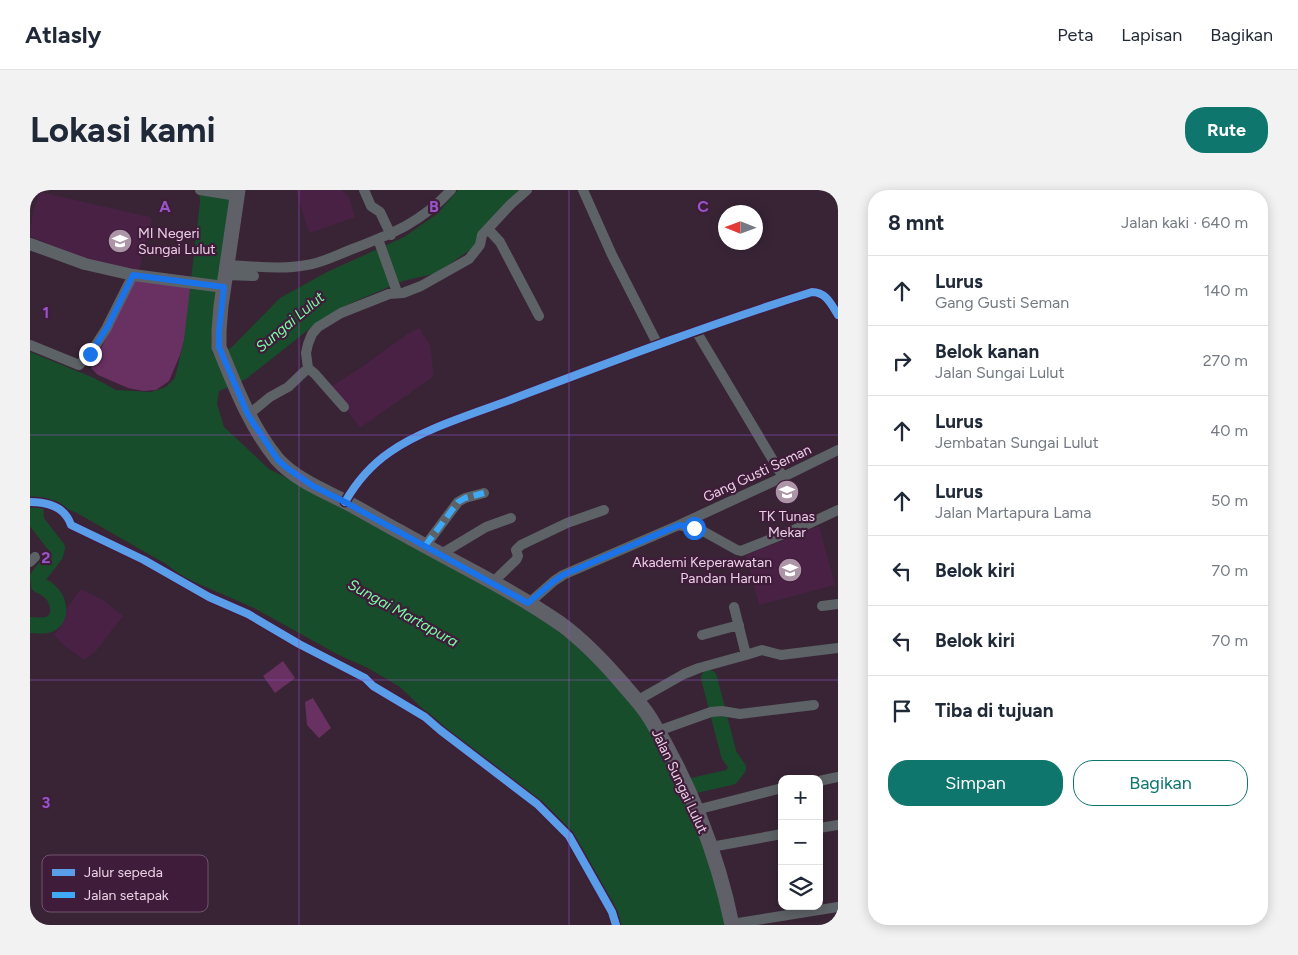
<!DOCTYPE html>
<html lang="id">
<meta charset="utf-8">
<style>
:root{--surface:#fff;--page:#f2f2f3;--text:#1f2937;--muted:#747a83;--line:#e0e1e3;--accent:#0f766e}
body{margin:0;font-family:Figtree,sans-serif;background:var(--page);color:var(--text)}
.controls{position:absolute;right:15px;bottom:15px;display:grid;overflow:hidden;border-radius:10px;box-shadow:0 2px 12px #0003}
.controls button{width:45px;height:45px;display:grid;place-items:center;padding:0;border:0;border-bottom:1px solid var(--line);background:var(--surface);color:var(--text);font:25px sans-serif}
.compass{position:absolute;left:688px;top:15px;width:45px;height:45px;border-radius:50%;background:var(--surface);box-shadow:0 2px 12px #0003;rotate:271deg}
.stop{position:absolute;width:15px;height:15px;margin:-11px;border:4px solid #1a73e8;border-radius:50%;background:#fff}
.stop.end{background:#1a73e8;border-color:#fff;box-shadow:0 1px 5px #0008}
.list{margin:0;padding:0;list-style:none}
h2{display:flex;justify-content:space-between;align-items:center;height:65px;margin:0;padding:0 20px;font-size:21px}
h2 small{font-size:16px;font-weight:400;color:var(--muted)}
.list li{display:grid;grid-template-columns:32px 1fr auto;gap:15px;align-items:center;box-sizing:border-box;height:70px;padding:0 20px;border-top:1px solid var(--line)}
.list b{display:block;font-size:19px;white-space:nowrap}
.list p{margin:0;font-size:16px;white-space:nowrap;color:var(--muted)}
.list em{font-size:16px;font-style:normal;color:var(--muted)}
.actions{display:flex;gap:10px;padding:15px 20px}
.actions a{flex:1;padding:11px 0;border:1px solid var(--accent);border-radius:20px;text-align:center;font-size:18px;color:var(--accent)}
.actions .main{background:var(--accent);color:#fff}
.icon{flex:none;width:28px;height:28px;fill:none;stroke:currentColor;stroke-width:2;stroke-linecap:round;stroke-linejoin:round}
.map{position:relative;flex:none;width:808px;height:735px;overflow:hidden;border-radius:20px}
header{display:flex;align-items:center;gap:30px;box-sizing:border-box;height:70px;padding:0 25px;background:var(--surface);border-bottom:1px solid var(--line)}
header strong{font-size:24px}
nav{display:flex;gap:28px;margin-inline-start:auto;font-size:18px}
.intro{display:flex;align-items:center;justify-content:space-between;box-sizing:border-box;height:120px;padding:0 30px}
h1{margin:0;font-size:35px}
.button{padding:12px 22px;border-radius:20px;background:var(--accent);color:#fff;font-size:18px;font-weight:700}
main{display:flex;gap:30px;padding:0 30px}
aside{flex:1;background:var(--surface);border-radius:20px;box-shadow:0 2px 12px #0003}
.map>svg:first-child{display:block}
</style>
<header>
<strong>Atlasly</strong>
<nav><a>Peta</a><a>Lapisan</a><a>Bagikan</a></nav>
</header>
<div class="intro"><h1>Lokasi kami</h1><a class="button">Rute</a></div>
<main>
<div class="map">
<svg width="808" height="735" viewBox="0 0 808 735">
<rect width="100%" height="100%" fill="#382435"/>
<path fill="#482144" d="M266 0H312L319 7 325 27 280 43 277 37Z
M10 2 120 27 122 30 109 81 58 71 0 46 3 21Z
M389 138 400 155 404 186 330 238 300 197 329 179 376 145Z
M789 336 805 395 729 415 716 365Z
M51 399 73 410 93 426 65 462 54 470 31 453 24 445 32 435 27 431 28 429Z"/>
<path fill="#693062" d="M105 91 162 97 159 134 150 165 139 191 126 200 113 201 98 198 68 185 61 178Z
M253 471 265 488 245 503 233 486Z
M283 508 301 538 289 548 277 535 275 512Z"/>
<path fill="#184d2c" d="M169 0H201L181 150 183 165 201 158 250 108 297 82 374 47 407 24 428 0H492L444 57 407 83 373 91 321 113 283 136 216 189 189 201 187 214 194 237 239 279 302 311 505 423 563 469 613 529 631 561 655 610 692 705 698 735H588L542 648 414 539 370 497 338 478 307 464 224 418 153 387 136 374 47 323 0 304V162L64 188 86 200 121 202 136 197 145 188 154 150 170 12Z"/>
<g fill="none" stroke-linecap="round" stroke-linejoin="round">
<path stroke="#184d2c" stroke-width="16" d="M0 435C6 435 14 437 20 434 33 428 29 409 19 401 17 398 13 397 9 395L8 387 25 365 27 358 6 331 5 306 9 295
M644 600 701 587 708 578 699 565 679 488"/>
<path stroke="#5d6266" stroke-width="10" d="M170 0 207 6
M334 0 341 16 350 22 361 45
M553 0 582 65 628 155
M458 39 470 52 509 126
M348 49 367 102
M197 75C224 76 251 80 277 75 292 73 307 65 320 60 361 44 391 33 421 0
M196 85 224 86
M75 141 103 85
M666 141 753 287
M0 155 49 175 60 164 78 136
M314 217 285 184 278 178 276 163 278 154 282 144 288 137 311 123 359 104 373 103 391 96 439 69 450 55 452 45 481 14 497 0
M218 225 240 207 258 197 278 178
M0 312C18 312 35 317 41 335L114 370 179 407 218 424 269 454 335 488 343 496 395 527 410 540 507 614 539 646 582 722 586 735
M315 312C327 291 341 275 360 262 395 237 453 221 493 205 588 169 684 133 782 102 796 102 801 114 808 125
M649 335 671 340 707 360 711 361 776 335 808 320
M395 356 428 312 435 308 454 303
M411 364 456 337 481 328
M0 372 5 367
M462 393 486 370 488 366 486 360 491 355 537 333 574 320
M499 413 524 391 533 385 649 335 753 287 808 260
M792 416 808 414
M704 417 716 465
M672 445 709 435
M608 510 654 484 669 478 716 465 732 460 751 465 808 458
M628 541 681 522 692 521 710 524 784 515
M789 591 808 587
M666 620 752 598
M789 638 808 635
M681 657 752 644
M702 734 808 717"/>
<path stroke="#5d6266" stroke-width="12" d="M0 54 55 74 103 85 194 97"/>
<path stroke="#606069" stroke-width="15" d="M208 0 191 116 189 141V157C205 196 220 236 247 269 265 289 292 300 316 312 335 322 353 333 372 343 425 373 481 399 531 434 554 451 574 472 592 493 602 505 612 515 620 528 658 589 688 665 702 735"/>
<path stroke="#3fa9f5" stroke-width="6" stroke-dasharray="12 6" stroke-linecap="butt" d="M395 356 428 312 435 308 454 303"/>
<g stroke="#401c3b" stroke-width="11">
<path id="cycleway" d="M0 312C18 312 35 317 41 335L114 370 179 407 218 424 269 454 335 488 343 496 395 527 410 540 507 614 539 646 582 722 586 735
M315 312C327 291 341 275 360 262 395 237 453 221 493 205 588 169 684 133 782 102 796 102 801 114 808 125"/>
</g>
<use href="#cycleway" stroke="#5a9eea" stroke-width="8"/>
</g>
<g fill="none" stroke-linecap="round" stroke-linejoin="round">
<path stroke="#1a73e8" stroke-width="6" d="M60 164 78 136 103 85 194 97 189 141V157L218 225 248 270 257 278 283 296 315 312 498 413 524 391 533 385 649 335 664 338"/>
</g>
<path fill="none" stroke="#9656c8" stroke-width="1" stroke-opacity="0.55" d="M269 0V735M539 0V735M0 245H808M0 490H808"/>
<defs>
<g id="school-disc" transform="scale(1.25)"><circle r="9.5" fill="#ab95a7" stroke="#401c3b"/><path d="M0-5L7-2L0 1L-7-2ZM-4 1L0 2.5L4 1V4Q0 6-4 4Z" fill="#fff"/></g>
<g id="university-disc" transform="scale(1.25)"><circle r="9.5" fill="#ab95a7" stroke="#401c3b"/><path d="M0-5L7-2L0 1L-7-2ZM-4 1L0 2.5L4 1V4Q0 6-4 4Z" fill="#fff"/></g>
</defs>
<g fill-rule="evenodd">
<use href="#school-disc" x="90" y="51"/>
<use href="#school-disc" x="757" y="302"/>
<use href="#university-disc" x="760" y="380"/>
</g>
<g text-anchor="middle" stroke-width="4.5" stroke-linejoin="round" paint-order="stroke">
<g font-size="14" fill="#e9d2e5" stroke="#401c3b" text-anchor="start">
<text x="108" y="48">MI Negeri<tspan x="108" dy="16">Sungai Lulut</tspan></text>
<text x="757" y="331" text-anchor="middle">TK Tunas<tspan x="757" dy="16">Mekar</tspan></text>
<text x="742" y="377" text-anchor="end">Akademi Keperawatan<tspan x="742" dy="16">Pandan Harum</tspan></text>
</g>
<g font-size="14" fill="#e9d2e5" stroke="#401c3b">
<text transform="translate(727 283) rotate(-25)" y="5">Gang Gusti Seman</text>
<text transform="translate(650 591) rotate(65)" y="5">Jalan Sungai Lulut</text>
</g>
<g font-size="15" font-style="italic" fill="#75fea2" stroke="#401c3b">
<text transform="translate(260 132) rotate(-40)" y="5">Sungai Lulut</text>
<text transform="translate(373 423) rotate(29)" y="5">Sungai Martapura</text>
</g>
</g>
<rect x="12" y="665" width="166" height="57" rx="8" fill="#401c3b" stroke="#73536e" stroke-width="1"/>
<rect x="22" y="679" width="23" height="7" fill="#5a9eea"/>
<rect x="22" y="702" width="23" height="6" fill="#3fa9f5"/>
<g font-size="14" fill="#e9d2e5">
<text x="54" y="687">Jalur sepeda</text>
<text x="54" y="710">Jalan setapak</text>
</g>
<g font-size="16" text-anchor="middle" font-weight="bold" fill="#9656c8" stroke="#401c3b" stroke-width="4.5" stroke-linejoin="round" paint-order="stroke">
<text x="135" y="22">A</text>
<text x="404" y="22">B</text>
<text x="673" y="22">C</text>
<text x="16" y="128">1</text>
<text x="16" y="373">2</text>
<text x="16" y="618">3</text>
</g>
</svg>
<div class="controls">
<button>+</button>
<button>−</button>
<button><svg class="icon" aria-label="layers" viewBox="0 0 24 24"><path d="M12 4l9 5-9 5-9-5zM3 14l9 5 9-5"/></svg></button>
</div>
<svg class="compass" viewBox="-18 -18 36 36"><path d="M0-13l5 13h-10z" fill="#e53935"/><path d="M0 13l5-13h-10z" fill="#747a83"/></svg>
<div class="stop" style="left:664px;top:338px"></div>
<div class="stop end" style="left:60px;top:164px"></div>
</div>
<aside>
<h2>8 mnt<small>Jalan kaki · 640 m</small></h2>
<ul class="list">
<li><svg class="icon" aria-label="ahead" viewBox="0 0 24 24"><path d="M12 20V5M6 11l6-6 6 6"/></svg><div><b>Lurus</b><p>Gang Gusti Seman</p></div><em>140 m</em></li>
<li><svg class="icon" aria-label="right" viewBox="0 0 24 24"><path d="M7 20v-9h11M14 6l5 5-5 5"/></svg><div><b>Belok kanan</b><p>Jalan Sungai Lulut</p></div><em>270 m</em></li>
<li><svg class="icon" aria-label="ahead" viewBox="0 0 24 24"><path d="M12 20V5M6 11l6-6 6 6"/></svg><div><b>Lurus</b><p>Jembatan Sungai Lulut</p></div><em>40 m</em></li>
<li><svg class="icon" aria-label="ahead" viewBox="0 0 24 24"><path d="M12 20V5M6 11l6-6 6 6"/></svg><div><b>Lurus</b><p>Jalan Martapura Lama</p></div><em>50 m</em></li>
<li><svg class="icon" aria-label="left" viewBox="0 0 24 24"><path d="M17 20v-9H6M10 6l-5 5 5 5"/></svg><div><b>Belok kiri</b></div><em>70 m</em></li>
<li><svg class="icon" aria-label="left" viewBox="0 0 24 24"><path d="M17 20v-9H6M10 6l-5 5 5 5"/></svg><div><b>Belok kiri</b></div><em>70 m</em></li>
<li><svg class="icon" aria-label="arrive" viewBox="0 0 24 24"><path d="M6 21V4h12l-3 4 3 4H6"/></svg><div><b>Tiba di tujuan</b></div></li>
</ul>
<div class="actions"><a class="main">Simpan</a><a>Bagikan</a></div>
</aside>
</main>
